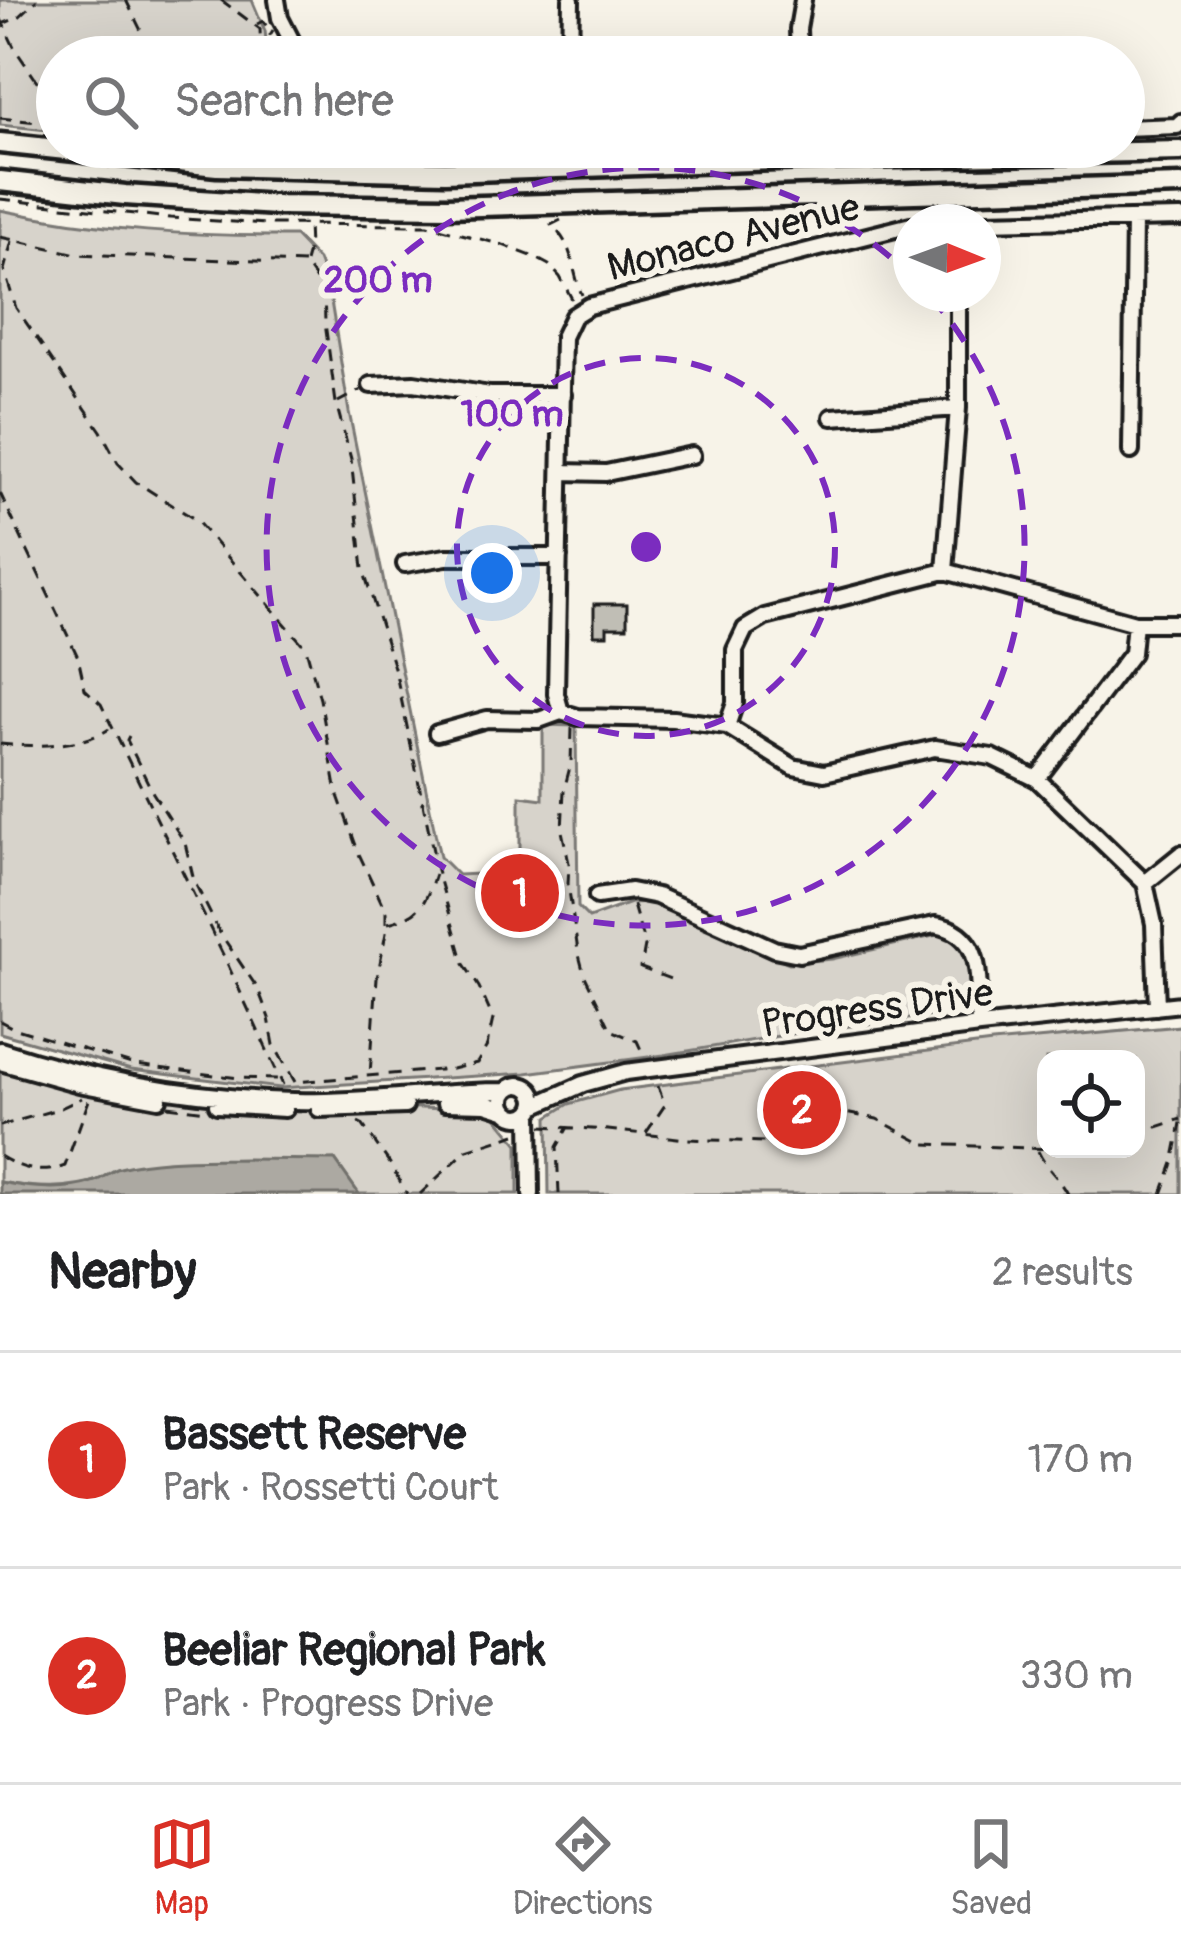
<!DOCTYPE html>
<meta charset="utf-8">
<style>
:root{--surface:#fff;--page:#f2f2f2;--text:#202124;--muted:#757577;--line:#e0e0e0;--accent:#d93025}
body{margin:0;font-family:Pangolin,sans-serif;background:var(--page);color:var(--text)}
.controls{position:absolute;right:36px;bottom:36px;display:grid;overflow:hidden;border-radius:24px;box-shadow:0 12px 48px #0002}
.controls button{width:108px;height:108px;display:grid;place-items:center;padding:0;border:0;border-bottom:3px solid var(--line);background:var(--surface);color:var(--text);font:60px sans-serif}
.compass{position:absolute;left:893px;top:204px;width:108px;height:108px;border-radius:50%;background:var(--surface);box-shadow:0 12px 48px #0002;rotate:91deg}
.you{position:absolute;left:492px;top:573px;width:42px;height:42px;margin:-30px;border:9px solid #fff;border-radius:50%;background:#1a73e8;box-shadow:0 0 0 18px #1a73e833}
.badge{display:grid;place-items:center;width:78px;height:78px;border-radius:50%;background:var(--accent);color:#fff;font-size:39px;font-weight:700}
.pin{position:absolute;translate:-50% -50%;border:6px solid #fff;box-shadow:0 3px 12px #0006}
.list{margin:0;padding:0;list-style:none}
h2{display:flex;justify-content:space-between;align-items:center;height:156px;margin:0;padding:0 48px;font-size:51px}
h2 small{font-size:39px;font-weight:400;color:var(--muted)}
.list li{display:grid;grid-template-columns:78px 1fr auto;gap:36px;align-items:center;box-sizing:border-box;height:216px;padding:0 48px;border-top:3px solid var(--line)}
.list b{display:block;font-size:45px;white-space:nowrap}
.list p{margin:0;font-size:39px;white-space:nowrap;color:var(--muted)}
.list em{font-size:39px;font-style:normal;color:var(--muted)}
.icon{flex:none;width:66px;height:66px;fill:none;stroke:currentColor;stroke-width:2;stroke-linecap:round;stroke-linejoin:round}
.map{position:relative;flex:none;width:1181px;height:1194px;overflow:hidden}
.search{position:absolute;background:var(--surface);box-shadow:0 12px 48px #0002;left:36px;right:36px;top:36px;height:132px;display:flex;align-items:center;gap:30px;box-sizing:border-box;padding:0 42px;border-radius:66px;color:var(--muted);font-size:45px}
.sheet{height:588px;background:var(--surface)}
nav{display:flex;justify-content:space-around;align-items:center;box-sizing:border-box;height:168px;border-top:3px solid var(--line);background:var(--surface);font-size:33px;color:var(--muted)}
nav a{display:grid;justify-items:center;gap:6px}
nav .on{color:var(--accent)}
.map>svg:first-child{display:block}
</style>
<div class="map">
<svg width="1181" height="1194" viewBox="0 0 1181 1194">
<rect width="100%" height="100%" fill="#f7f3e8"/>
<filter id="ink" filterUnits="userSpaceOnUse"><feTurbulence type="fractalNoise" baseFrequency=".00833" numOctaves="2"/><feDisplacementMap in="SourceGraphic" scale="24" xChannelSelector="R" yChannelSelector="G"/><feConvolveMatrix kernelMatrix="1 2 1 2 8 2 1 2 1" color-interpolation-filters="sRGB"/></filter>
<g filter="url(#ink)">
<path fill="#d7d3cb" stroke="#7a7874" stroke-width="3" fill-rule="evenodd" d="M0 0H252L265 31 268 57H57V131L0 125Z
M0 210C99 231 194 236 295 236L318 260 329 289 349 412 440 857 458 875 520 872V796L543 799V725L576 726 578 907 589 918 630 903 648 902 789 963 832 959 942 934C975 950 969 974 967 1007L949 1014 809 1031 664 1055 526 1073 280 1088 131 1070 0 1033Z
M1181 1026V1194H549L548 1117 569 1104 620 1090 992 1043ZM1046 1059H1136V1149H1046Z
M0 1056 98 1094 491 1111 518 1144V1194H359L335 1160 102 1179C68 1190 36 1189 0 1182Z"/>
<path fill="#aca9a2" stroke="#72716c" stroke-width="3" d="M245 1159 335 1160 359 1194H0V1182C31 1188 64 1192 95 1181 104 1178 111 1170 120 1168 159 1158 204 1160 245 1159Z"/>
<path fill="#c0beb5" stroke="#1c1c1c" stroke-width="3" d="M594 604H627V627H607V635H594Z"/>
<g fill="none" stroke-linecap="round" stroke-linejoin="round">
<g stroke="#1c1c1c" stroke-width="22">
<path id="minor" d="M277 0 280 18 300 57
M570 57 571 0
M799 57 798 29 803 0
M1124 128 1177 126 1181 122
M983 222 1181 218
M911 225 589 306 573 316 563 337 556 694 561 712 578 717 673 719 727 726 793 767 824 773 935 748 992 757 1037 779 1145 883 1154 924 1157 1007
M371 385 414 383 490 395H563
M832 417 958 408
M1131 451 1134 219
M562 472 606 473 692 455
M405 564 446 557H559
M945 571 958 408V294
M727 726 735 703V650L745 629 765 617 945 571 1135 623H1181
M437 733 487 719 539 720 561 712
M1037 779 1132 653 1135 623
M1145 883 1181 854
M597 896 631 891 657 896 774 949 799 954 935 925C988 933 977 985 979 1026
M0 1050C95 1081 192 1098 293 1101 364 1103 435 1091 506 1091
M0 1062 79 1084 159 1099
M503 1101a16 16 0 1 1 32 0a16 16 0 1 1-32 0Z
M445 1103 486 1104 505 1110
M217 1105 285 1109
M534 1106 583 1084 626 1072 979 1026 1181 1004
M319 1109 405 1106
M530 1113 531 1194"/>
</g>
<g stroke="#1c1c1c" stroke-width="27">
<path id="major" d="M0 143 217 166 445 172 805 159 1181 151
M0 181 125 195 276 205 447 207 1181 185"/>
</g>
<path stroke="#1c1c1c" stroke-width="3" stroke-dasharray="12 9" stroke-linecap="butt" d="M126 0 154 57
M221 0 260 29 261 57
M0 17 15 49 41 87 56 124
M257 24 263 21 271 32
M0 25 19 17 37 0
M271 57 270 35 273 30
M0 118 55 124
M261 147 270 150
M0 199 170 218 265 224 428 225 503 245 534 257 549 265 560 277 572 299
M561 220 551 225C575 246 570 266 582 295
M0 237 77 254 304 263 324 291 325 323 336 403 351 459 363 569 396 674 437 870 464 964 479 987 493 1019 487 1046 477 1063 452 1069 295 1082 274 1045 269 1018 258 989 220 933 194 881 185 843 153 793 127 740 129 736
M12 241 4 270 16 308 101 431 118 463 136 482 196 520 306 648 320 699 337 793 359 854 386 912V933L377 978 370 1074
M305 262 309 248 308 224
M338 402 361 390
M0 493 78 657 85 689 101 704 227 963 283 1085
M572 728 571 763 564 790 562 831 569 863 568 884 578 951 584 974 611 1030 637 1041 644 1056
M0 744C31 747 83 747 109 729
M633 905 645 946 641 968 673 980
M388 923C420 915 425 905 435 874
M0 1021 13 1028 135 1065 239 1078 278 1079
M168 1106 206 1111
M358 1122 362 1124 391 1165 407 1194
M0 1126 61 1108 82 1098
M542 1126 608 1130 687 1139 788 1143 845 1113 877 1119 924 1144 1053 1149
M646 1133 665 1105 656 1081
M1136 1134 1181 1119
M1038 1151C1046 1169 1059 1177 1068 1194
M0 1156C21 1169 41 1175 65 1166L89 1100
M420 1194 467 1150 516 1134
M559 1194 557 1147 568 1127
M1162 1194 1173 1163 1181 1123"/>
<use href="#minor" stroke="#f7f3e8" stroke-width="14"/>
<use href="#major" stroke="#f7f3e8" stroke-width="18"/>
</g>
</g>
<g fill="none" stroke="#7b2cbf" stroke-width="6" stroke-dasharray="21 15">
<circle cx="646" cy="547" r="189"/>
<path d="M930 296A379 379 0 1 1 909 274"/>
</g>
<g text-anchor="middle" stroke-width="12" stroke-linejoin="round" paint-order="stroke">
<g font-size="39" fill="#1c1c1c" stroke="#f7f3e8">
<text transform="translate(733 236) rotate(-14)" y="14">Monaco Avenue</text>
<text transform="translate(877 1007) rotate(-8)" y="14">Progress Drive</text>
</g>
</g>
<circle cx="646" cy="547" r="18" fill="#7b2cbf" stroke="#f7f3e8" stroke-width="6"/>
<g font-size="36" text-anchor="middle" font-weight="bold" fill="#7b2cbf" stroke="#f7f3e8" stroke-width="12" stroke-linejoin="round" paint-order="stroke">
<text x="378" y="292">200 m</text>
<text x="512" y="426">100 m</text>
</g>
</svg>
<div class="controls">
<button><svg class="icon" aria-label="locate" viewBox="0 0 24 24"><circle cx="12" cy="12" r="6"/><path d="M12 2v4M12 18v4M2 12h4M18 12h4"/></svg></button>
</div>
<svg class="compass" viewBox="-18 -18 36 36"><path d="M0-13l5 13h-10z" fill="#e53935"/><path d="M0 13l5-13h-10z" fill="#757577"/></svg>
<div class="you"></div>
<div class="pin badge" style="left:520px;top:893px">1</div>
<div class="pin badge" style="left:802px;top:1110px">2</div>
<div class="search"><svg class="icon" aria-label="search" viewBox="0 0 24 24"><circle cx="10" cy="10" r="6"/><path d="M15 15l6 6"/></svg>Search here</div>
</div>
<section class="sheet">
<h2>Nearby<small>2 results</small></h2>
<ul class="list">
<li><span class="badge">1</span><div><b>Bassett Reserve</b><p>Park · Rossetti Court</p></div><em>170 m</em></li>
<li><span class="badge">2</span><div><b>Beeliar Regional Park</b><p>Park · Progress Drive</p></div><em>330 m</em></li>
</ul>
</section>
<nav>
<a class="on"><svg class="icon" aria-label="map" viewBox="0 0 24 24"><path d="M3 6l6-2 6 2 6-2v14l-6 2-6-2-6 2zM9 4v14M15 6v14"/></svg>Map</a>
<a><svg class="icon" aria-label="directions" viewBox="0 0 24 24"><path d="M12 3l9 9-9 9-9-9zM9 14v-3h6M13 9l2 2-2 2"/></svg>Directions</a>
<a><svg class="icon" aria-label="saved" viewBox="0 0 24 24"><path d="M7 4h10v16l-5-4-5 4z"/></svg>Saved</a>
</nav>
